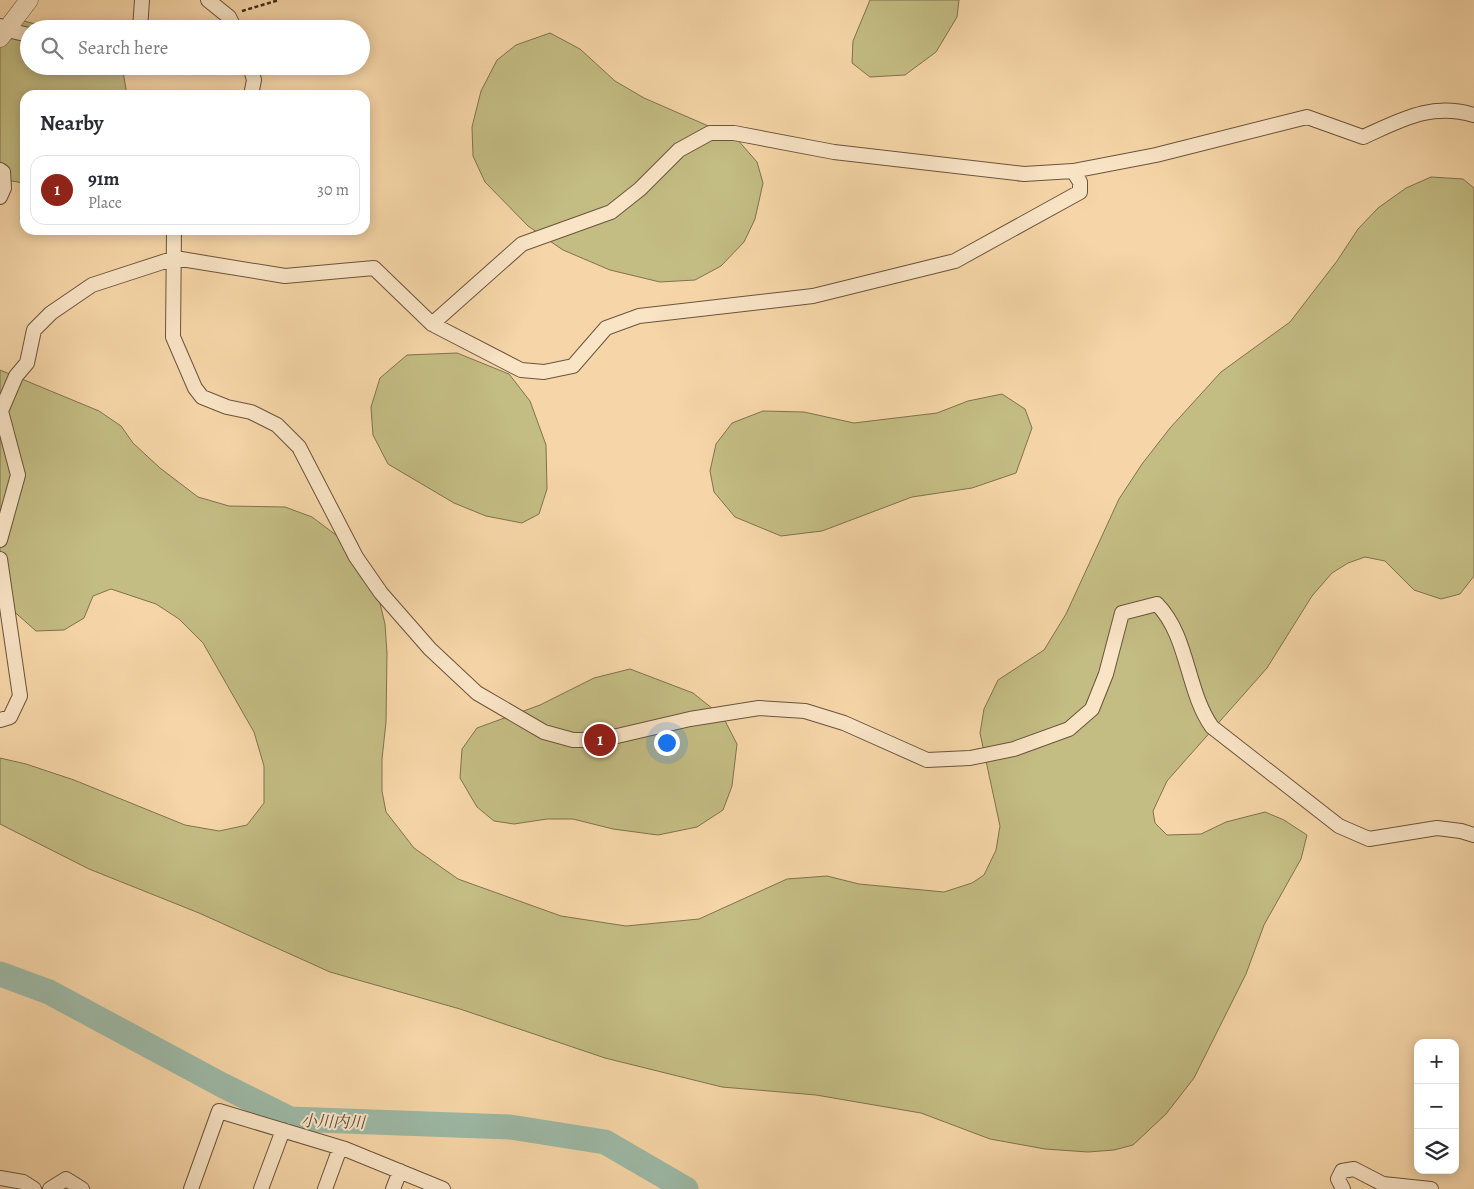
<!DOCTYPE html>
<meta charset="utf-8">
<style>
:root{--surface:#fff;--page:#f2f2f3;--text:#2b2b33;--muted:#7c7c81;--line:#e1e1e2;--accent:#8f2418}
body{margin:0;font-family:Alegreya,"Noto Serif JP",serif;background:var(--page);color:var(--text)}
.controls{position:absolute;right:15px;bottom:15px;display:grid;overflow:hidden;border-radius:10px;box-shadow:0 2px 12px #0003}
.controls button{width:45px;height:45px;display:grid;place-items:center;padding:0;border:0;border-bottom:1px solid var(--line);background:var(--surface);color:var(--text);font:25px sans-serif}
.you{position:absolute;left:666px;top:742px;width:18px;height:18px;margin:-12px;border:4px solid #fff;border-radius:50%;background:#1a73e8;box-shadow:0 0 0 8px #1a73e833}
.badge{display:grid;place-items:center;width:32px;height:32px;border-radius:50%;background:var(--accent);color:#fff;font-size:16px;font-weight:700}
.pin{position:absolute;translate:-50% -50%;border:2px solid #fff;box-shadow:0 1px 5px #0006}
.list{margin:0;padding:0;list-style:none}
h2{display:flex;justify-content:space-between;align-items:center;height:65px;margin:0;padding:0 20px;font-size:21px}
h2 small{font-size:16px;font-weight:400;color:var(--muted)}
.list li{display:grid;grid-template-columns:32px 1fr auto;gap:15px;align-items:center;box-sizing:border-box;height:70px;margin:0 10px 10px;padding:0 10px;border:1px solid var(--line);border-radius:15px}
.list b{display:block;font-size:19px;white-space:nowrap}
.list p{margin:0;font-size:16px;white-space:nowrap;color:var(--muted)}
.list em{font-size:16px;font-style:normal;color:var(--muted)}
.icon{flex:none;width:28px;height:28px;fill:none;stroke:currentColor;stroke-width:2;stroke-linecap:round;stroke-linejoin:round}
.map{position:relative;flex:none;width:1474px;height:1189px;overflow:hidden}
.search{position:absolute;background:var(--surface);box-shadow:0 2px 12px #0003;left:20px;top:20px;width:350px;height:55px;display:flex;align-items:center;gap:12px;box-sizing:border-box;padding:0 18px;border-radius:28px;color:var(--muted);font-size:19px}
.panel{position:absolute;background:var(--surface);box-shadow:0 2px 12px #0003;left:20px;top:90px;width:350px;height:145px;border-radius:15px}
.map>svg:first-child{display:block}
</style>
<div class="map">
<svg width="1474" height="1189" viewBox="0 0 1474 1189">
<rect width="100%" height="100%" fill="#f6d6a8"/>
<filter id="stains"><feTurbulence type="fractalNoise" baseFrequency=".004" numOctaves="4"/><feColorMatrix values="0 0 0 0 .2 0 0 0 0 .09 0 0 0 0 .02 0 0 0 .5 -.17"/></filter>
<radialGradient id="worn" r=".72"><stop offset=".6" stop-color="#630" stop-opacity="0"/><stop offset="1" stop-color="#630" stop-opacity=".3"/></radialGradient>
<path fill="#c3bc83" stroke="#80724e" d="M870 0H959L957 17 936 52 905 75 870 77 852 63 853 41Z
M15 19 57 29H29V66H122L127 95H25V183L11 181 0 176V21Z
M550 33 580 49 615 81 644 98 736 138 757 162 763 183 755 219 744 242 721 266 695 280 660 282 610 270 563 250 528 226 485 182 473 156 472 127 481 91 497 60 516 45Z
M1431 177 1463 179 1474 188V576L1460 594 1441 599 1414 590 1385 561 1365 557 1348 563 1332 573 1312 596 1267 668 1167 781 1153 811 1155 823 1167 835 1201 834 1226 822 1265 812 1284 820 1307 835 1301 859 1264 925 1246 974 1194 1078 1166 1114 1133 1145 1114 1150 1088 1152 1045 1149 990 1139 921 1113 816 1095 722 1087 605 1058 460 1009 330 972 199 913 89 869 0 824V758L26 764 74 780 185 825 219 831 247 825 264 803V766L254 732 203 643 179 619 156 604 111 589 93 596 84 618 64 630 36 631 9 607 0 557V370L99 411 121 426 133 443 160 468 198 497 229 506 285 507 312 517 336 535 363 565 378 595 385 624 387 653 386 722 382 759V791L386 812 414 848 458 879 561 916 626 926 699 919 787 879 827 876 859 884 944 892 972 883 984 875 996 850 1000 826 980 733 984 709 998 680 1044 650 1066 614 1119 499 1142 464 1170 428 1221 372 1290 322 1337 261 1358 229 1378 208 1406 188Z
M457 353 509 374 530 401 546 445 547 489 539 514 522 523 486 516 454 503 388 464 373 435 371 407 380 378 407 355Z
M1002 394 1025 409 1032 428 1016 473 972 488 912 497 822 531 781 536 735 517 714 492 710 471 716 444 732 423 763 411 804 412 854 423 937 413 968 401Z
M630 669 693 693 723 717 737 744 732 786 723 810 697 827 658 835 613 829 573 819H547L514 824 494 821 477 807 460 778 462 749 477 728 540 705 594 678Z"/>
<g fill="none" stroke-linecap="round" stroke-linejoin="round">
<path stroke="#9db9a6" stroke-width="25" d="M0 974 49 992 220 1084 290 1119 510 1127 605 1142 686 1189"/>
<g stroke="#6b543c" stroke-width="16">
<path id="minor" d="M208 0 229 17 235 29
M0 26 7 30 29 35
M140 29 142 0
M250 66 254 80 251 95
M0 170 3 172 4 188 0 197
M174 230 173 337 195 388 202 397 227 407 251 412 277 425 299 447 356 557 381 593 430 649 477 693 544 732 573 740H600L690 719 759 708 805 711 844 723 927 760 970 758 1014 749 1069 729 1092 709 1106 674 1122 613 1157 604C1189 637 1186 690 1212 727L1339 826 1369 839 1437 828 1461 831 1474 835
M432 324 522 244 611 212 640 189 679 150 710 133H734L834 152 1024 174 1073 171 1156 155 1307 117 1363 137C1401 120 1431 102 1474 115
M0 540 18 475 1 411 16 376 27 363 34 330 51 313 92 285 175 258 285 276 374 268 432 324 521 370 544 372 573 366 606 328 639 316 813 296 955 261 1080 192V182L1073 171
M0 559 20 696 10 717 0 720
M0 1178 23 1182 34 1189
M50 1189 66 1179 82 1189
M191 1189 219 1111 345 1149 443 1189
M261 1189 283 1130
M325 1189 340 1148
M393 1189 400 1171
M1343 1189 1338 1179 1342 1171 1354 1169 1383 1184 1431 1189"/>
</g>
<g stroke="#6b543c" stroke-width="19">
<path id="tertiary" d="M0 38 29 0"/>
</g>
<path stroke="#3d2918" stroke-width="2.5" stroke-dasharray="4 2.5" stroke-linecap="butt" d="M242 11 279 0"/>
<use href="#minor" stroke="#f9e4c6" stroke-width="14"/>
<use href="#tertiary" stroke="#f9e4c6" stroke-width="18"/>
</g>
<g text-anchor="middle" stroke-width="4" stroke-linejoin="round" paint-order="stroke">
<g font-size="16" font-style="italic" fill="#554d3c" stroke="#f9e4c6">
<text transform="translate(333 1121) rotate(2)" y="6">小川内川</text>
</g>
</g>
<rect width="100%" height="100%" filter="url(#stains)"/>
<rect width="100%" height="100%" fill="url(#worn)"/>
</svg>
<div class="controls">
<button>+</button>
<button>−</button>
<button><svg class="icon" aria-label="layers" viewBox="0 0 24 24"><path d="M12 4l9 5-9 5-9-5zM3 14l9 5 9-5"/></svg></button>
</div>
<div class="you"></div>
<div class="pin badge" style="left:600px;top:740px">1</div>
<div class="search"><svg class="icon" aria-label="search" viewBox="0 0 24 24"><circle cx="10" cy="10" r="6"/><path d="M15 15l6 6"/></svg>Search here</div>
<section class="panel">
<h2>Nearby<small></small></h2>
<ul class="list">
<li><span class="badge">1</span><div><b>91m</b><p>Place</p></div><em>30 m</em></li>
</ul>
</section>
</div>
